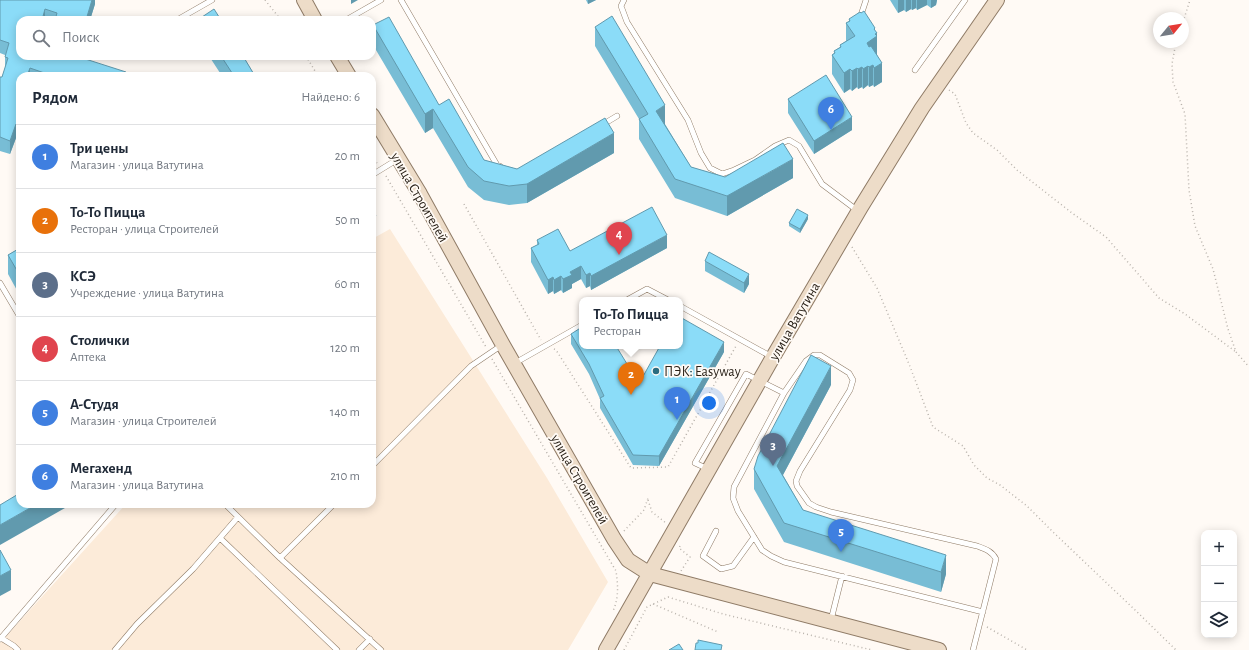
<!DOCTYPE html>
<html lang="ru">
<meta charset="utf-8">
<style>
:root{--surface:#fff;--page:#f2f2f3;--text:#1f2937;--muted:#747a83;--line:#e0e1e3;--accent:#2a6b7f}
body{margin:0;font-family:"Alegreya Sans",sans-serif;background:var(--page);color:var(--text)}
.controls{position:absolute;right:12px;bottom:12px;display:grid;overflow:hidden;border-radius:8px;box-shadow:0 2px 10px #0003}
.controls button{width:36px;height:36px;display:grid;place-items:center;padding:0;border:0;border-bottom:1px solid var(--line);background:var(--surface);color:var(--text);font:20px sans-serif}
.compass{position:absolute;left:1153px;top:12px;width:36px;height:36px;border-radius:50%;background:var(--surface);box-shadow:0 2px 10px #0003;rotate:60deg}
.you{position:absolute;left:709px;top:403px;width:14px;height:14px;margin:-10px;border:3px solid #fff;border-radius:50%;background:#1a73e8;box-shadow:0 0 0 6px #1a73e833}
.badge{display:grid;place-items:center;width:26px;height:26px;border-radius:50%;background:var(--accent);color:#fff;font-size:13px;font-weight:700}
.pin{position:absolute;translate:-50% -33px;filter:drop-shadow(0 1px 2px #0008)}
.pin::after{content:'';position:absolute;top:21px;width:14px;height:12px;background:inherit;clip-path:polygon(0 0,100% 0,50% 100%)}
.popup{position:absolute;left:579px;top:297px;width:104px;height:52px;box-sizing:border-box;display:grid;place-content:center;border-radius:8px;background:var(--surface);filter:drop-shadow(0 1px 3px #0005);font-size:13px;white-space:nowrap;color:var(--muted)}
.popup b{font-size:15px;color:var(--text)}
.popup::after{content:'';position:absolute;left:50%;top:100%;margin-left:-8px;border:8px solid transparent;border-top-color:var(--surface)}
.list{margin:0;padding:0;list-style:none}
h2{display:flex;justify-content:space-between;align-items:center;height:52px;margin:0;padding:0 16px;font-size:17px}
h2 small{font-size:13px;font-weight:400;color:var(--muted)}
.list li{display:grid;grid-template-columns:26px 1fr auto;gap:12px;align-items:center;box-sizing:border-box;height:64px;padding:0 16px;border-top:1px solid var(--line)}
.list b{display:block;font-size:15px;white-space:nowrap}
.list p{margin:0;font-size:13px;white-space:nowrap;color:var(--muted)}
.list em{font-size:13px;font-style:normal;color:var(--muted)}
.icon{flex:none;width:22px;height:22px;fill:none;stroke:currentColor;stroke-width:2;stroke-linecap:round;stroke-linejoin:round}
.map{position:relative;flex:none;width:1249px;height:650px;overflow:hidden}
.search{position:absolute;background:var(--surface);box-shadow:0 2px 10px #0003;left:16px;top:16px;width:360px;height:44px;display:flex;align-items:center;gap:10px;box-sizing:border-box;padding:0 14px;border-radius:12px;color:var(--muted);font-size:15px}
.panel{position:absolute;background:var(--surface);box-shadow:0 2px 10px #0003;left:16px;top:72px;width:360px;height:436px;border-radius:12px}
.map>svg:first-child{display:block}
</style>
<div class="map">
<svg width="1249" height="650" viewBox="0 0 1249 650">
<rect width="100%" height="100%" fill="#fffaf5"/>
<path fill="#fcebd9" d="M390 229 547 478 608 582 568 650H0V643L126 504H372V239Z"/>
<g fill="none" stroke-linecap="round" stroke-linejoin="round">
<g stroke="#8f7b66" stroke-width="6">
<path id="lane" d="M401 0 497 165 500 166
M624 0 621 6 627 22 688 120 701 153 710 168 722 174 734 170 755 160 775 146 789 140 799 146 822 184 858 211
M860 18 866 0
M177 20 212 0
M346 20 381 0
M915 70 965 0
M602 125 617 116
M372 175 398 159
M0 283 20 317
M627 300 647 289 668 300
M680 306 772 357
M515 363 582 325
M372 466 471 366 502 345
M708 469 695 463 746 374 784 393
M225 504 280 558 381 650
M716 531 703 556 721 569 733 566 754 537
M220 538 337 650
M280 558 334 504
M831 620 842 576
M1 638 14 646 18 650
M0 639 116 504
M115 650 137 624 193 569 238 517
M359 650 370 639
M973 650 996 559C992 551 985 549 977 546L831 512 816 507 809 503 797 486 796 481 800 471 850 390 853 380 849 373 820 355H814L806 361 784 393 734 487 733 498 738 511 762 550 771 556 784 562 983 612"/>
</g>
<g stroke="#8f7b66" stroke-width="16">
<path id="secondary" d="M304 0 315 20
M337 56 349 76
M372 115 420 194 503 345 614 539 628 560 650 574 939 650
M606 650 773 357 861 207 922 108 997 0"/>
</g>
<path stroke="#b9b3ac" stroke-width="1.5" stroke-dasharray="1 3" stroke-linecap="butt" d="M265 0 281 20
M1183 22 1190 0
M1176 42 1172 64 1173 82 1185 114 1189 190 1195 226 1213 269 1228 329 1236 352 1249 367
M306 56 318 76
M949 90 955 94 966 123 973 133 997 150 1017 170 1072 213 1106 237 1159 298 1185 314 1236 352
M372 156 377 163
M386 176 486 347
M464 204 541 340
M852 247 877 288 909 364 933 427 963 446 974 465 987 478 1000 485 1027 506 1054 533 1133 608 1176 650
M554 349 556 350 631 468 668 467 736 346
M492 359 616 571C618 585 619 598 613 611
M648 500 652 512 666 523
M624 531 644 510 648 498
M680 546 679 548 690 557 681 571
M653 604 718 632
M987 627 1027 650
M624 650 647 607 668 597 723 614 872 650"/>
<use href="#lane" stroke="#fff" stroke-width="5"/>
<use href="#secondary" stroke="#eddcc8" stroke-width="14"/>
</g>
<path fill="#78bdd5" d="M0 0H95V4L90 20H20V56L126 76H20V139L16 138 10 154 0 151V77H2L5 68V55L0 53Z
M586 0H596L588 4Z
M890 0H937L936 5 931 8 927 5 917 10 916 8 912 10 911 9 906 12 904 10 898 13Z
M849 19 875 31 877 33V54L882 82 874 87 873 85 869 87 868 85 863 89 862 87 858 89 857 87 852 91 850 89 844 93 832 74V55L834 53V51L840 47V45L846 41V23L849 21Z
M373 25 484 160 517 169 614 153 527 203 509 205 484 200 468 187 433 128 425 133 373 45Z
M595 27 665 124 691 167 725 177 793 178 727 216 675 198 639 139V119L595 46Z
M209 56H243L255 76H222Z
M788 99 852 130 814 154 788 113Z
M808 219 800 233 789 226V223Z
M537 240 570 251 667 248 591 290 590 286 586 288 581 279 572 284V288L563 293 561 290 554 294 553 291 548 294 531 262V248L537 245Z
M20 248V294H19L8 274V255Z
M705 261 749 284 744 293 705 271Z
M571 334 632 375 641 380 724 352 659 466 633 465 600 408V399L589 374 571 344Z
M831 385 783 475 803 510 946 574 941 592 784 542 754 489V469Z"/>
<path fill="#619aae" d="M92 0H95V4L90 20H86Z
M351 0H358L351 4Z
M588 0H596L588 4Z
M898 0H904V10L898 13Z
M906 0H911V9L906 12Z
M912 0H916V8L912 10Z
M917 0H927V5L917 10Z
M931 0H937L936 5 931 8Z
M45 9V20H42Z
M875 28V37V34L877 33V56L867 63V43L874 29Z
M882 63V82L874 87V68Z
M873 65V85L869 87V67Z
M868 66V85L863 89V69Z
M862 67V87L858 89V69Z
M30 68V76H27Z
M857 68V87L852 91V71Z
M850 69V89L844 93V73Z
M665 105V124L656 130V111Z
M433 109V128L425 133V114Z
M852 117V130L814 154V141Z
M16 124V138L10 154V141Z
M614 133V153L527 203V184Z
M793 159V178L727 216V196Z
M808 215V219L800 233V229Z
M376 216V220L372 222V219Z
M667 235V248L591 290V276Z
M581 266V279L572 284V288L563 293V279L570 272Z
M590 273V286L586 288V275Z
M19 274H20V294H19Z
M749 274V284L744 293V283Z
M561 276V290L554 294V280Z
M553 277V291L548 294V280Z
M724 342V352L659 466V456Z
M831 366V385L777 486V466Z
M37 504H72L0 545V525Z
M946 555V574L941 592V572Z
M11 570V590L0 596V576Z"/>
<path fill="#8bdcf8" stroke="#619aae" d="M0 0H92L86 20H55L57 13 45 9 42 20H20V56H76L126 72 124 76H53L30 68 27 76H20V126L16 124 10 141 0 137V77H2L8 58 5 57 9 43 0 40Z
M214 9 221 20H199V19Z
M864 11 875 28 874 29 877 33 875 34 877 36 867 43 869 47 871 46 882 63 874 68 873 65 869 67 868 66 863 69 862 67 858 69 857 68 852 71 850 69 844 73 832 55 835 53 834 51 841 47 840 45 855 36 846 23 850 21 849 19 860 12 861 13Z
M612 16 665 105 656 111 691 167 725 177 783 143 793 159 727 196 675 179 639 119 648 114 595 27Z
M389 17 439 105 449 99 484 160 517 169 605 118 614 133 527 184 509 186 484 181 468 167 433 109 425 114 373 25Z
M221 56H243L255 76H234Z
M826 75 852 117 814 141 788 99Z
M652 207 667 235 591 276 590 273 586 275 581 266 570 272 572 275 563 279 561 276 554 280 553 277 548 280 531 248 539 244 537 240 558 229 570 251Z
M797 209 808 215 800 229 789 223Z
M372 210 376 216 372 219Z
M20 248V274H19L8 255Z
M709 252 749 274 744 283 705 261Z
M680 317 724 342 659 456 633 455 600 398 604 396 589 364 571 334 582 327V346H616L632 372 630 374 641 380 660 346H680Z
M811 355 831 366 777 466 803 510 946 555 941 572 784 523 754 469 758 456Z
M20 493V504H37L0 525V505Z
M0 550 11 570 0 576Z
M698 640 722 645 721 650H695L696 643H698Z
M679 644 683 650H669Z"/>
<circle fill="#2a6b7f" stroke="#fffaf5" stroke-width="1.5" cx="656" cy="371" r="4"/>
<g text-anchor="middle" stroke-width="3.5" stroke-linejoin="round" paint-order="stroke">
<g font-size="14" fill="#2b231a" stroke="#fffaf5">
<text transform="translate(420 197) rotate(60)" y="5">улица Строителей</text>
<text transform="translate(794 321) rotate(-60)" y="5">улица Ватутина</text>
<text transform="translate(580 479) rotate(60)" y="5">улица Строителей</text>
</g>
<g font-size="14" fill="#2b231a" stroke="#fffaf5" text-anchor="start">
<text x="664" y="376">ПЭК: Easyway</text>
</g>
</g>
</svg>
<div class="controls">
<button>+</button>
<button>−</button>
<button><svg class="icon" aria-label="layers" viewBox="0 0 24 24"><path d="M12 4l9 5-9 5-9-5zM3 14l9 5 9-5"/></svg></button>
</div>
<svg class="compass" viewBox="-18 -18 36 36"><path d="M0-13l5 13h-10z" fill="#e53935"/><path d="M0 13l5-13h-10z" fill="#747a83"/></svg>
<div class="you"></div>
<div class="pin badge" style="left:677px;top:420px;background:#3f7fe0">1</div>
<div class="pin badge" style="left:631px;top:395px;background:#e8710a">2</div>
<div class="popup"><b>То-То Пицца</b>Ресторан</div>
<div class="pin badge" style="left:773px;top:466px;background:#5c6f8a">3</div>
<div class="pin badge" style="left:619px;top:255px;background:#e0444e">4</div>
<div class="pin badge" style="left:841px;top:552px;background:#3f7fe0">5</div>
<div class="pin badge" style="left:831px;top:130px;background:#3f7fe0">6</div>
<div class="search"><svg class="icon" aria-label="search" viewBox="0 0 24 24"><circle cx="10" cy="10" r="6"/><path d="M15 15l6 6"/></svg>Поиск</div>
<section class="panel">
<h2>Рядом<small>Найдено: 6</small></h2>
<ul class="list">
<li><span class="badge" style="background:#3f7fe0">1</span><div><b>Три цены</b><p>Магазин · улица Ватутина</p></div><em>20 m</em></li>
<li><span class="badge" style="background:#e8710a">2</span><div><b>То-То Пицца</b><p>Ресторан · улица Строителей</p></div><em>50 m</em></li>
<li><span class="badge" style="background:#5c6f8a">3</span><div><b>КСЭ</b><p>Учреждение · улица Ватутина</p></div><em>60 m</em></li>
<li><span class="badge" style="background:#e0444e">4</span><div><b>Столички</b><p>Аптека</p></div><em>120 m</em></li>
<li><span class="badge" style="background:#3f7fe0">5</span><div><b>А-Студя</b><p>Магазин · улица Строителей</p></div><em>140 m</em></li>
<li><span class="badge" style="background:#3f7fe0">6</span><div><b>Мегахенд</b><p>Магазин · улица Ватутина</p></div><em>210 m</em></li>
</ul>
</section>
</div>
